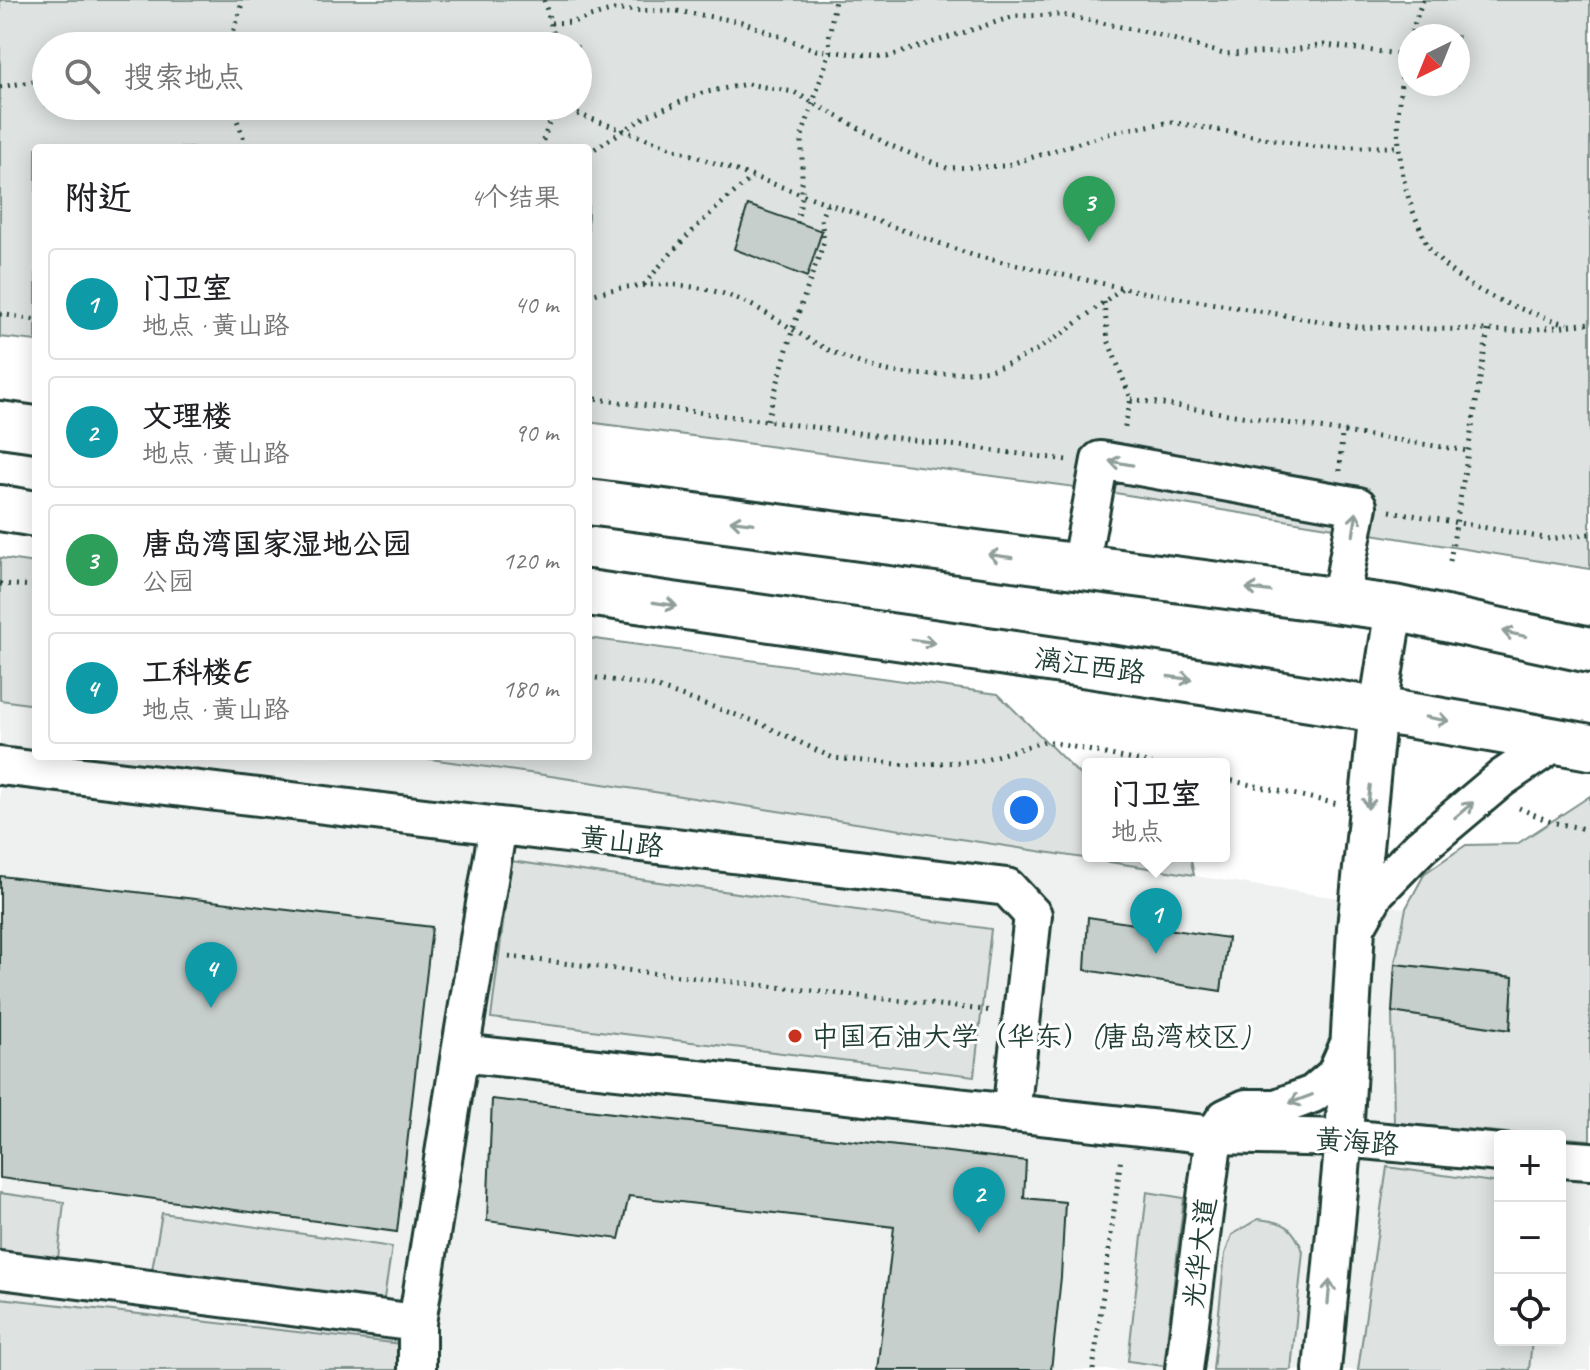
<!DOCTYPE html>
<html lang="zh">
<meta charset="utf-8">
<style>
:root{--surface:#fff;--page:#f2f2f2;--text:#202124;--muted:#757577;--line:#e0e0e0;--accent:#c8321e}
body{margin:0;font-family:Caveat,"LXGW WenKai TC",sans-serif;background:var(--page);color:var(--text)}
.controls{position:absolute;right:24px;bottom:24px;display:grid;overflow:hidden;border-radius:8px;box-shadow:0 4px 20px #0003}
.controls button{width:72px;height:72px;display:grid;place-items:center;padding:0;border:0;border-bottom:2px solid var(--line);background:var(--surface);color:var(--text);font:40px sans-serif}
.compass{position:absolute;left:1398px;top:24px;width:72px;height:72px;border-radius:50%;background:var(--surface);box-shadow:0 4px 20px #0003;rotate:223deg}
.you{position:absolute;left:1024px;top:810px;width:28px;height:28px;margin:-20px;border:6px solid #fff;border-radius:50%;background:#1a73e8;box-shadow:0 0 0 12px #1a73e833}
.badge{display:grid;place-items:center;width:52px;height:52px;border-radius:50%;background:var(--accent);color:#fff;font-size:26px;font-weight:700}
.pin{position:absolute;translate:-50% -66px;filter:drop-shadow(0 2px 4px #0008)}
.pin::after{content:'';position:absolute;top:42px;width:28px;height:24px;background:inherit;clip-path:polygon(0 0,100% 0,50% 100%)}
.popup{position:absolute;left:1082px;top:758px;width:148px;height:104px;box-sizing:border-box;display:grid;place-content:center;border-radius:8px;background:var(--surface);filter:drop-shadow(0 2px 6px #0005);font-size:26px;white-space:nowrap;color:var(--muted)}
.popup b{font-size:30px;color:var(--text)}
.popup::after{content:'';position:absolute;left:50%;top:100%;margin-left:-16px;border:16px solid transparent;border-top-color:var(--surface)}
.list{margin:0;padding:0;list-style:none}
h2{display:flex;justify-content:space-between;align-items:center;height:104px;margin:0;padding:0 32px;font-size:34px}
h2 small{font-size:26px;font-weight:400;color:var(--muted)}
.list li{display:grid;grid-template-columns:52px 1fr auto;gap:24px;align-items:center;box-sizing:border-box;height:112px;margin:0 16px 16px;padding:0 16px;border:2px solid var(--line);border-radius:8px}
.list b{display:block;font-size:30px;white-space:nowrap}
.list p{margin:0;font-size:26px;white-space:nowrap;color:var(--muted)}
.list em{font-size:26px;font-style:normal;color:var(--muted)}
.icon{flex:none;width:44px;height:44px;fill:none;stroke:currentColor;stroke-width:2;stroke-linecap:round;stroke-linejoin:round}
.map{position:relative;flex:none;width:1590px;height:1370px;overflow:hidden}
.search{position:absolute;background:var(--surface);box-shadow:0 4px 20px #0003;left:32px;top:32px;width:560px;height:88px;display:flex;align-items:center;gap:20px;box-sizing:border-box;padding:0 28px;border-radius:44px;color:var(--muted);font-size:30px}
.panel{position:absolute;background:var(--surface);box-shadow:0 4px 20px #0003;left:32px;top:144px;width:560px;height:616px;border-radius:8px}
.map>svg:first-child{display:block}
</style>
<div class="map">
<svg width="1590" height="1370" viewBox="0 0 1590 1370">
<rect width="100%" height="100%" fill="#fff"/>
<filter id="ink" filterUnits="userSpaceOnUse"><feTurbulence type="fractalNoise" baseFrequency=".0125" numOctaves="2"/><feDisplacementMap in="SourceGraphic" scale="16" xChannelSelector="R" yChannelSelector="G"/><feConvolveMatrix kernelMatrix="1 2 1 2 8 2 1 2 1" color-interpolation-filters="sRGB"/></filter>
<g filter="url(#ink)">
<path fill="#eef1f0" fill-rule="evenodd" d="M0 700 36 705V756H409L544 775 1590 937V1370H0ZM1500 1136H1560V1340H1500Z"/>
<path fill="#dee3e2" stroke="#7e908b" stroke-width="2" fill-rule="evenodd" d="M0 0H1590V569L1090 489 588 422V148H36V341L0 337ZM1410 36H1458V84H1410ZM46 46H578V106H46Z
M0 558 36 563V705L0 700Z
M588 638 998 694 1088 783V856H1190L1194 875 544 775 409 756H588Z
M1590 796V1140L1394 1123 1392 1012 1510 1030 1513 977 1395 964 1406 908 1425 873 1466 845 1517 844Z
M511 861 991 929 974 1076 491 1018Z
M1387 1167 1500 1183V1340H1532L1529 1370H1358Z
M1147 1192 1184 1198 1164 1366 1128 1361Z
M0 1193 64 1202 57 1268 0 1260Z
M162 1213 392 1247 383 1305 152 1270Z
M1258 1219C1285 1222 1292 1225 1303 1251L1291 1370H1213L1225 1254 1232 1235Z
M0 1298 401 1344 398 1370H0Z"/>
<path fill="#c7cfcc" stroke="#1f3d34" stroke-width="2" d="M748 205 822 231 807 277 734 249Z
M0 876 432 927 397 1232 0 1178Z
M1088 917 1228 938 1221 991 1085 970Z
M1395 964 1513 977 1510 1030 1392 1012Z
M492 1099 1026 1161 1024 1198 1065 1202 1061 1277 1051 1370H877L894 1227 629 1196 619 1239 487 1221Z"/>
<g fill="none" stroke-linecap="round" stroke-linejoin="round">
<g stroke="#1f3d34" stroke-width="42">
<path id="minor" d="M1080 567 1100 460 1358 506 1340 601
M0 766 1007 887 1033 915 1011 1114
M1358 924 1376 892 1420 847 1502 778 1557 741
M460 1053 498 826
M1560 1159 1590 1161
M0 1270 417 1323
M417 1370V1323L460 1053 1214 1135 1344 1138 1500 1153
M1184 1370 1214 1135 1225 1118 1246 1108H1276L1313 1094 1335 1075 1348 1046
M1322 1370 1344 1138 1356 928 1378 709 1394 608"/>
</g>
<g stroke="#1f3d34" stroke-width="50">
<path id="major" d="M0 424 36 429
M588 502 1394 608 1590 650
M0 508 36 514
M588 593C923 641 1258 686 1590 747"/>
</g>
<path stroke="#1f3d34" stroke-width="5" stroke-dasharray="2 6" stroke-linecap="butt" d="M544 0 557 46
M1423 0C1396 68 1387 152 1417 221 1421 229 1424 241 1429 248 1462 292 1518 309 1567 324
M551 23 573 22 614 10 677 11 742 22 816 50 887 57 1015 16 1062 15 1156 34 1224 54 1281 52 1324 45 1407 55
M229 46 243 0
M0 87 46 79
M232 106 247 148
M555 106 975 256 1142 292 1357 327 1521 331 1590 323
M540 148 556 106
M588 153 647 116 702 93 747 84 794 92 889 145 947 168 1004 166 1118 131 1171 122 1316 147H1400
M797 223 802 196V136L830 51 829 38 835 0
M644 285C676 245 712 210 752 178
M588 296C634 281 692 280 738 299 772 313 800 337 833 352 873 371 908 378 951 373 965 372 981 372 993 369 1043 354 1082 318 1122 288
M1104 302 1108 340 1131 399 1124 430
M0 314 36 320
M588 398 1067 460
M1131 399 1468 451
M767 420 793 328 824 242 821 218 827 204
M1340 471 1342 431
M1390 511 1550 539 1590 534
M1450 561 1488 330
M0 584 36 586
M588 677 649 685 757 722 833 758 907 765 979 761 1046 741 1152 764
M1224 779 1338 804
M1519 808 1551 822 1590 830
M509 957 993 1011
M1093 1370 1121 1157"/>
<use href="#minor" stroke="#fff" stroke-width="36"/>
<use href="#major" stroke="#fff" stroke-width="44"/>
</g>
<defs><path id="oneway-shaft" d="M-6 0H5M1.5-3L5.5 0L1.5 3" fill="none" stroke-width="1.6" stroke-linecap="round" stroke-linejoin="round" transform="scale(2)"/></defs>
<g stroke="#8f9e9a">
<use href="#oneway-shaft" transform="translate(1121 463) rotate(-170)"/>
<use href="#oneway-shaft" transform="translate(742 522) rotate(-173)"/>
<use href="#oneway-shaft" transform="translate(1355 524) rotate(-81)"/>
<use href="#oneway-shaft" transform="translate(1000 556) rotate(-172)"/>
<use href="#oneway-shaft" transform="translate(1258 590) rotate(-173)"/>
<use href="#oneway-shaft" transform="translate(665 604) rotate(8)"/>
<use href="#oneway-shaft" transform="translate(1514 634) rotate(-168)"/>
<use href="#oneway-shaft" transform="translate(923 641) rotate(8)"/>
<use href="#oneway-shaft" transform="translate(1180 678) rotate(8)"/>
<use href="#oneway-shaft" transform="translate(1437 719) rotate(10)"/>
<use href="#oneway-shaft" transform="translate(1369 797) rotate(96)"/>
<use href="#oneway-shaft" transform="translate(1464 810) rotate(-40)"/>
<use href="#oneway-shaft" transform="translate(1301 1099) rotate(159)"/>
<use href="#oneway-shaft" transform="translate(1329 1292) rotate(-85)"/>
</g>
</g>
<circle fill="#c8321e" stroke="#fff" stroke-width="3" cx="795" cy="1036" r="8"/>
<g text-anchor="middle" stroke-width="6" stroke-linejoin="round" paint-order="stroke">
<g font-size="28" fill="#1f3d34" stroke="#fff">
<text transform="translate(1090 665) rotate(8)" y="10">漓江西路</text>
<text transform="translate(622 841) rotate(7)" y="10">黄山路</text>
<text transform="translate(1357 1141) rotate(4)" y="10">黄海路</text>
<text transform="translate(1199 1253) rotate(-83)" y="10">光华大道</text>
</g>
<g font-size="28" fill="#1f3d34" stroke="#fff" text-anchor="start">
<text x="811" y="1046">中国石油大学（华东）(唐岛湾校区)</text>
</g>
</g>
</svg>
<div class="controls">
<button>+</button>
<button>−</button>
<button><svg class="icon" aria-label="locate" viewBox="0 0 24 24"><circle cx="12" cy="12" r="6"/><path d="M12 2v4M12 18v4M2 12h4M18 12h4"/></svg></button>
</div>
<svg class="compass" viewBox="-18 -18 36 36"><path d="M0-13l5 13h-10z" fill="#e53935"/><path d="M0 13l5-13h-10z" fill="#757577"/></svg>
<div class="you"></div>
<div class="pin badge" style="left:1156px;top:954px;background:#0f9aa8">1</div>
<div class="popup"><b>门卫室</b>地点</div>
<div class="pin badge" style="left:979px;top:1233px;background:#0f9aa8">2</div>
<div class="pin badge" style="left:1089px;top:242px;background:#2e9e5b">3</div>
<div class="pin badge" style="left:211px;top:1008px;background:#0f9aa8">4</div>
<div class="search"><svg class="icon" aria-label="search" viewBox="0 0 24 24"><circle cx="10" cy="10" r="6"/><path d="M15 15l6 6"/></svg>搜索地点</div>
<section class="panel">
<h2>附近<small>4个结果</small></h2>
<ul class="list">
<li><span class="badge" style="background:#0f9aa8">1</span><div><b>门卫室</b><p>地点 · 黄山路</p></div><em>40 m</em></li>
<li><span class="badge" style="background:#0f9aa8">2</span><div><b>文理楼</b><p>地点 · 黄山路</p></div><em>90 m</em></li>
<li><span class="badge" style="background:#2e9e5b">3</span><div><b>唐岛湾国家湿地公园</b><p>公园</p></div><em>120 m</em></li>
<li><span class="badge" style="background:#0f9aa8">4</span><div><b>工科楼E</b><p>地点 · 黄山路</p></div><em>180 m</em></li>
</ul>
</section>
</div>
